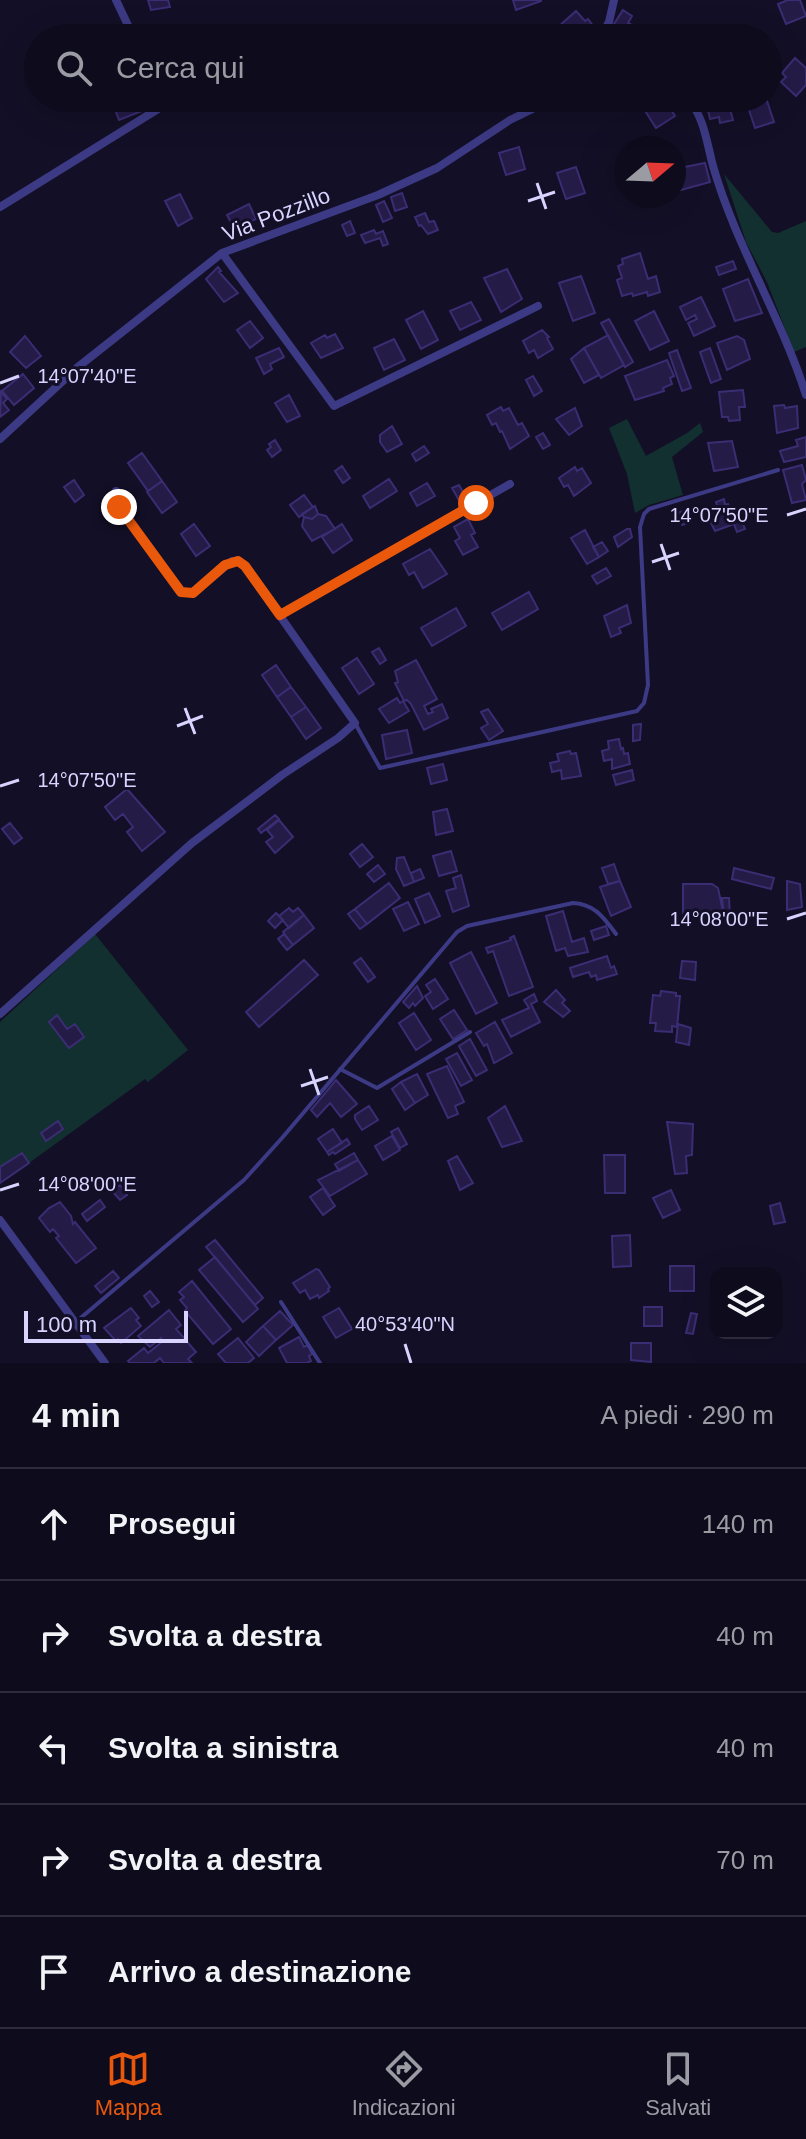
<!DOCTYPE html>
<html lang="it">
<meta charset="utf-8">
<style>
:root{--surface:#0e0b1c;--page:#171425;--text:#f1f3f6;--muted:#9b9ba3;--line:#2e2b3b;--accent:#ea580c}
body{margin:0;font-family:Arial,sans-serif;background:var(--page);color:var(--text)}
.controls{position:absolute;right:24px;bottom:24px;display:grid;overflow:hidden;border-radius:16px;box-shadow:0 8px 32px #0002}
.controls button{width:72px;height:72px;display:grid;place-items:center;padding:0;border:0;border-bottom:2px solid var(--line);background:var(--surface);color:var(--text);font:40px sans-serif}
.compass{position:absolute;left:614px;top:136px;width:72px;height:72px;border-radius:50%;background:var(--surface);box-shadow:0 8px 32px #0002;rotate:71deg}
.scale{position:absolute;left:24px;bottom:20px;width:164px;box-sizing:border-box;padding-left:8px;border:4px solid #d9d4ff;border-top:0;font-size:22px;line-height:28px;white-space:nowrap;color:#d9d4ff;-webkit-text-stroke:6px #130f26;paint-order:stroke}
.stop{position:absolute;width:24px;height:24px;margin:-18px;border:6px solid #ea580c;border-radius:50%;background:#fff}
.stop.end{background:#ea580c;border-color:#fff;box-shadow:0 2px 8px #0008}
.list{margin:0;padding:0;list-style:none}
h2{display:flex;justify-content:space-between;align-items:center;height:104px;margin:0;padding:0 32px;font-size:34px}
h2 small{font-size:26px;font-weight:400;color:var(--muted)}
.list li{display:grid;grid-template-columns:52px 1fr auto;gap:24px;align-items:center;box-sizing:border-box;height:112px;padding:0 32px;border-top:2px solid var(--line)}
.list b{display:block;font-size:30px;white-space:nowrap}
.list em{font-size:26px;font-style:normal;color:var(--muted)}
.icon{flex:none;width:44px;height:44px;fill:none;stroke:currentColor;stroke-width:2;stroke-linecap:round;stroke-linejoin:round}
.map{position:relative;flex:none;width:806px;height:1363px;overflow:hidden}
.search{position:absolute;background:var(--surface);box-shadow:0 8px 32px #0002;left:24px;right:24px;top:24px;height:88px;display:flex;align-items:center;gap:20px;box-sizing:border-box;padding:0 28px;border-radius:44px;color:var(--muted);font-size:30px}
.sheet{height:664px;background:var(--surface)}
nav{display:flex;justify-content:space-around;align-items:center;box-sizing:border-box;height:112px;border-top:2px solid var(--line);background:var(--surface);font-size:22px;color:var(--muted)}
nav a{display:grid;justify-items:center;gap:4px}
nav .on{color:var(--accent)}
.map>svg:first-child{display:block}
</style>
<div class="map">
<svg width="806" height="1363" viewBox="0 0 806 1363">
<rect width="100%" height="100%" fill="#130f26"/>
<path fill="#12302f" d="M724 174 772 232 778 233 806 221V347L794 352 767 282 746 242Z
M627 419 646 456 687 433 700 423 703 432 672 457 683 495 649 505 635 513 627 474 609 428Z
M95 934 188 1050 148 1082 145 1079 29 1163 21 1153 0 1167V1022Z"/>
<path fill="#241b47" stroke="#3b2d73" stroke-width="2" d="M148 0H168L170 7 151 10Z
M513 0H541V1L516 10Z
M788 0H800L806 16 786 24 778 4Z
M623 10 632 16 628 23 634 26 630 32 639 38H605Z
M576 11 585 21 588 19 594 27 581 38H548L557 31 560 35 563 32 558 27Z
M697 25 704 38H677L686 33 685 31Z
M97 29 100 38H76Z
M795 58 806 68V85L796 96 781 82 786 77 782 73Z
M120 98 137 99 142 111 119 120 112 101Z
M513 98H530L532 101 517 108Z
M664 98 675 116 656 128 644 109Z
M705 98H727L733 120 720 123 719 117 710 119Z
M767 101 774 122 755 128 748 107Z
M519 147 525 169 506 175 499 153Z
M705 163 710 182 674 192V169Z
M576 167 585 193 566 199 557 173Z
M402 193 407 207 395 211 391 197Z
M180 194 192 218 178 226 165 201Z
M384 201 392 218 383 222 376 205Z
M249 204 256 219 234 229 227 215Z
M425 213 429 222 434 221 438 230 428 234 421 225 419 226 415 217Z
M350 221 355 233 347 236 342 225Z
M374 230 376 234 383 231 388 244 383 246 380 238 365 243 361 235Z
M640 253 648 279 656 276 660 292 648 296 647 292 633 296 632 293 622 296 617 280 622 278 618 266 623 264 622 259Z
M733 261 736 269 719 275 716 267Z
M218 267 221 271 219 272 238 293 224 302 206 279Z
M507 269 522 299 501 312 484 278Z
M581 276 595 313 573 321 559 283Z
M748 279 762 313 735 321 723 289Z
M701 297 715 326 694 336 688 323 697 319 695 315 686 320 680 307Z
M471 302 481 320 460 330 450 311Z
M423 311 438 340 421 349 406 320Z
M654 311 669 341 650 350 635 321Z
M609 319 633 362 625 367 601 323Z
M250 321 263 338 250 348 237 330Z
M542 330 549 337 547 338 553 349 538 358 534 350 529 353 523 341Z
M335 334 343 348 321 358 311 343 325 335 327 338Z
M608 335 624 365 601 378 584 348Z
M25 336 41 356 26 368 10 352Z
M737 336 744 340 750 359 727 370 717 343Z
M394 339 405 360 384 370 374 348Z
M279 348 284 357 270 364 272 369 264 374 256 358Z
M584 348 599 375 584 383 571 359Z
M710 348 721 379 711 383 700 352Z
M677 350 691 388 682 391 669 353Z
M667 360 674 376 670 378 672 384 663 388 664 391 635 400 625 376Z
M23 374 34 388 14 405 2 391Z
M533 376 542 391 534 396 526 380Z
M743 390 745 407H739L740 420 729 421 728 417H722L719 392Z
M1 392 7 399 3 403 9 410 0 417Z
M289 395 300 416 287 422 275 403Z
M784 405 785 408 797 406 798 428 777 433 774 406Z
M501 407 503 411 509 408 518 425 522 423 529 436 510 449 502 431 500 432 496 423 492 425 487 415Z
M575 408 582 426 569 435 556 419Z
M392 426 402 444 387 452 380 442V435Z
M543 433 550 445 543 449 536 437Z
M806 437V457L784 462 780 451 798 446 796 440Z
M275 440 281 450 272 457 267 450 271 447 269 444Z
M732 441 738 467 714 471 708 443Z
M424 446 429 453 416 461 412 454Z
M142 453 162 481 148 491 128 463Z
M802 465 806 480 802 484 806 500 792 503 783 470Z
M342 466 350 478 343 483 335 471Z
M575 467 577 471 582 468 591 483 574 496 568 485 564 487 559 478Z
M389 479 397 491 370 508 363 496Z
M74 480 84 495 75 502 64 487Z
M162 481 177 502 162 513 147 492Z
M427 483 435 496 417 506 410 493Z
M459 485 467 499 460 502 452 488Z
M304 495 313 507 299 517 290 505Z
M724 499 725 505 728 504 733 518 740 516 745 529 737 532 734 524 715 531 706 513 718 509 716 502Z
M315 506 318 514 312 519 304 517 302 514Z
M687 510 691 522 682 525 677 513Z
M318 514 326 516 335 529 312 541 302 526 304 517 312 519Z
M468 519 475 533 471 535 478 547 463 555 455 541 460 538 454 527Z
M194 524 210 546 196 556 181 534Z
M342 524 352 540 333 553 322 537Z
M627 529H630L632 537 618 547 614 537Z
M585 530 599 557 587 564 571 538Z
M602 542 608 551 599 557 593 547Z
M430 549 447 574 423 588 414 572 409 575 403 564Z
M606 568 611 576 597 584 592 576Z
M529 592 538 609 502 630 492 613Z
M627 605 631 623 619 628 621 633 611 637 604 616Z
M456 608 466 626 432 646 421 628Z
M379 648 386 660 380 664 372 652Z
M357 658 374 684 359 694 342 668Z
M416 660 437 699 424 706 428 714 433 712 431 709 442 704 448 718 424 730 411 704 407 700 404 701 395 683 398 682 395 671Z
M276 665 291 687 277 697 262 675Z
M291 687 306 707 291 717 277 697Z
M397 698 400 703 403 701 409 711 389 723 379 709Z
M306 707 321 728 306 739 291 717Z
M488 709 503 731 489 740 481 728 488 724 481 712Z
M641 724 640 740 633 741V725Z
M407 730 412 753 386 759 382 735Z
M619 739 621 749 623 748 624 754 628 753 630 764 612 769V759L604 761 602 751 609 749 608 741Z
M570 751 571 754 576 753 581 776 562 779 561 770 552 772 550 763 559 761 557 754Z
M443 764 447 780 431 784 427 768Z
M632 770 634 780 616 785 613 775Z
M127 789 165 832 142 851 127 832 133 827 123 814 115 820 105 807Z
M447 809 453 831 436 835 433 812Z
M275 815 279 819 261 833 258 829Z
M279 820 293 837 275 853 266 842 273 837 267 830Z
M10 823 22 838 14 844 2 829Z
M362 844 373 857 360 867 350 854Z
M451 851 457 871 439 876 433 856Z
M404 857 414 882 404 886 396 869 397 858Z
M614 864 620 881 608 884 602 868Z
M378 865 385 874 374 882 367 874Z
M734 868 774 878 771 889 732 879Z
M420 869 424 878 414 882 411 873Z
M461 875 469 906 453 912 446 891 456 888 453 878Z
M620 881 631 907 611 916 600 887Z
M787 881 800 884 802 907 787 910Z
M389 883 400 898 367 924 355 909Z
M683 884H712L718 888 724 916 683 919Z
M429 893 440 916 425 923 415 899Z
M722 898H729L730 916H724Z
M408 902 419 924 404 931 393 909Z
M289 908 293 912 298 908 304 915 289 928 279 916Z
M355 909 367 924 360 929 348 914Z
M563 911 572 942 584 938 588 952 568 956 565 948 556 951 546 916Z
M276 913 283 920 275 928 268 921Z
M304 915 314 928 293 945 283 932Z
M606 926 609 935 594 940 591 931Z
M284 934 293 945 287 950 278 939Z
M514 936 533 987 509 996 493 951 488 953 486 948 511 940 510 938Z
M471 952 497 1003 476 1014 450 963Z
M607 956 611 968 614 966 617 974 597 980 596 975 591 977 589 972 573 977 570 968Z
M361 958 375 977 368 982 354 963Z
M304 960 318 975 259 1027 246 1012Z
M682 961 696 962 695 980 680 978Z
M435 979 448 999 433 1009 425 996 431 992 426 985Z
M417 986 423 998 415 1006 413 1003 409 1008 403 1002Z
M556 990 565 1000 562 1003 570 1011 563 1017 544 1002Z
M661 991 676 993V996H680L677 1027 672 1026V1032L655 1031 656 1023H650L653 995 660 996Z
M534 994 537 1001 531 1004 540 1022 511 1037 502 1020 529 1008 524 1000Z
M454 1010 467 1030 453 1039 440 1019Z
M414 1013 431 1040 416 1050 399 1023Z
M57 1015 67 1029 75 1024 84 1037 69 1048 49 1022Z
M495 1022 512 1053 494 1063 487 1044 484 1046 476 1033Z
M678 1024 691 1028 689 1045 676 1042Z
M470 1039 487 1070 476 1076 459 1046Z
M457 1053 472 1080 461 1086 446 1059Z
M447 1066 464 1102 455 1106 458 1114 448 1118 427 1074Z
M417 1074 428 1095 415 1103 401 1082Z
M336 1080 357 1104 341 1117 330 1103 317 1117 311 1110Z
M401 1082 415 1103 405 1110 392 1089Z
M369 1106 378 1120 362 1130 355 1119V1115Z
M505 1106 522 1141 502 1147 488 1118Z
M58 1121 63 1129 46 1141 41 1133Z
M667 1122 693 1124 692 1155 686 1156 687 1173 675 1174Z
M398 1128 407 1144 400 1148 391 1132Z
M333 1129 342 1143 327 1152 318 1139Z
M392 1136 400 1150 383 1160 375 1146Z
M347 1139 350 1144 335 1154 333 1152 329 1155 327 1152Z
M22 1153 29 1163 0 1183V1167Z
M354 1153 358 1160 339 1171 335 1164Z
M604 1155H625V1193H605Z
M457 1156 473 1183 460 1190 448 1161Z
M358 1160 367 1174 330 1196 318 1180Z
M120 1185 127 1195 120 1200 112 1191Z
M323 1188 335 1206 323 1215 310 1197Z
M671 1190 680 1210 663 1218 653 1198Z
M100 1200 105 1207 87 1221 82 1214Z
M60 1202 71 1216 73 1224 75 1222 96 1248 76 1263 56 1238 59 1236 53 1229 50 1232 39 1218 49 1208Z
M780 1203 785 1222 774 1224 770 1206Z
M630 1235 631 1266 613 1267 612 1236Z
M215 1240 263 1298 255 1305 206 1247Z
M215 1257 258 1309 243 1322 199 1270Z
M670 1266H694V1291H670Z
M316 1269 319 1270 330 1287 328 1289 329 1291 319 1298 318 1295 310 1299 305 1290 300 1293 293 1283Z
M113 1271 119 1278 101 1293 95 1286Z
M192 1281 231 1329 213 1344 185 1311 187 1308 180 1300 184 1297 179 1292Z
M150 1291 159 1302 152 1307 144 1296Z
M644 1307H662V1326H644Z
M131 1308 139 1318 136 1320 141 1326 121 1343 118 1339 116 1341 104 1328Z
M339 1308 352 1329 336 1338 323 1317Z
M169 1310 181 1325 176 1329 196 1352 188 1359 192 1363H164L160 1358 154 1363H130L128 1361 144 1348 148 1353 163 1341 161 1338 150 1347 138 1336Z
M280 1311 293 1325 276 1340 263 1326Z
M691 1313 697 1314 693 1334 686 1333Z
M263 1326 276 1340 259 1356 246 1342Z
M299 1337 304 1347 308 1345 312 1354 309 1356 311 1361 307 1363H287L279 1348Z
M238 1338 254 1358 248 1363H226L218 1354Z
M631 1343H651V1362L631 1360Z"/>
<g fill="none" stroke-linecap="round" stroke-linejoin="round">
<path stroke="#3d3a85" stroke-width="4" d="M356 725 380 768 637 711 644 703 648 685 640 527 644 514 649 509 778 470
M340 1069 377 1088 470 1032
M281 1302 320 1363
M77 1321 244 1180 282 1138 457 932 467 926 573 903C595 904 604 918 616 934"/>
<path stroke="#3d3a85" stroke-width="8" d="M116 0 134 38
M600 38 609 22 614 0
M687 98C704 115 707 144 713 166 736 246 781 316 806 395
M0 207 158 109 162 105 161 98
M222 253 334 406 538 306
M0 439 78 367 222 253 378 195 437 168 510 120 555 98
M280 615 510 484
M0 1014 192 843 282 775 338 738 355 723 245 566 238 561H232L193 593 181 592 119 507 116 491
M0 1220 105 1363"/>
</g>
<g fill="none" stroke-linecap="round" stroke-linejoin="round">
<path stroke="#ea580c" stroke-width="10" d="M119 507 181 592 193 593 225 565 238 561 245 566 280 615 476 503"/>
</g>
<path fill="none" stroke="#d9d4ff" stroke-width="3" d="M537 183 546 209M528 201 555 192M0 383 19 376M787 515 806 509M661 544 670 570M652 562 679 553M185 708 195 734M177 726 203 716M0 786 19 780M787 919 806 913M310 1069 319 1095M301 1086 328 1077M0 1190 19 1184M405 1344 411 1363"/>
<g text-anchor="middle" stroke-width="6" stroke-linejoin="round" paint-order="stroke">
<g font-size="22" fill="#d9d4ff" stroke="#130f26">
<text transform="translate(276 214) rotate(-21)" y="8">Via Pozzillo</text>
</g>
</g>
<g font-size="20" text-anchor="middle" fill="#d9d4ff" stroke="#130f26" stroke-width="6" stroke-linejoin="round" paint-order="stroke">
<text x="87" y="383">14°07'40"E</text>
<text x="719" y="522">14°07'50"E</text>
<text x="87" y="787">14°07'50"E</text>
<text x="719" y="926">14°08'00"E</text>
<text x="87" y="1191">14°08'00"E</text>
<text x="405" y="1331">40°53'40"N</text>
</g>
</svg>
<div class="controls">
<button><svg class="icon" aria-label="layers" viewBox="0 0 24 24"><path d="M12 4l9 5-9 5-9-5zM3 14l9 5 9-5"/></svg></button>
</div>
<svg class="compass" viewBox="-18 -18 36 36"><path d="M0-13l5 13h-10z" fill="#e53935"/><path d="M0 13l5-13h-10z" fill="#9b9ba3"/></svg>
<div class="scale">100 m</div>
<div class="stop" style="left:476px;top:503px"></div>
<div class="stop end" style="left:119px;top:507px"></div>
<div class="search"><svg class="icon" aria-label="search" viewBox="0 0 24 24"><circle cx="10" cy="10" r="6"/><path d="M15 15l6 6"/></svg>Cerca qui</div>
</div>
<section class="sheet">
<h2>4 min<small>A piedi · 290 m</small></h2>
<ul class="list">
<li><svg class="icon" aria-label="ahead" viewBox="0 0 24 24"><path d="M12 20V5M6 11l6-6 6 6"/></svg><div><b>Prosegui</b></div><em>140 m</em></li>
<li><svg class="icon" aria-label="right" viewBox="0 0 24 24"><path d="M7 20v-9h11M14 6l5 5-5 5"/></svg><div><b>Svolta a destra</b></div><em>40 m</em></li>
<li><svg class="icon" aria-label="left" viewBox="0 0 24 24"><path d="M17 20v-9H6M10 6l-5 5 5 5"/></svg><div><b>Svolta a sinistra</b></div><em>40 m</em></li>
<li><svg class="icon" aria-label="right" viewBox="0 0 24 24"><path d="M7 20v-9h11M14 6l5 5-5 5"/></svg><div><b>Svolta a destra</b></div><em>70 m</em></li>
<li><svg class="icon" aria-label="arrive" viewBox="0 0 24 24"><path d="M6 21V4h12l-3 4 3 4H6"/></svg><div><b>Arrivo a destinazione</b></div></li>
</ul>
</section>
<nav>
<a class="on"><svg class="icon" aria-label="map" viewBox="0 0 24 24"><path d="M3 6l6-2 6 2 6-2v14l-6 2-6-2-6 2zM9 4v14M15 6v14"/></svg>Mappa</a>
<a><svg class="icon" aria-label="directions" viewBox="0 0 24 24"><path d="M12 3l9 9-9 9-9-9zM9 14v-3h6M13 9l2 2-2 2"/></svg>Indicazioni</a>
<a><svg class="icon" aria-label="saved" viewBox="0 0 24 24"><path d="M7 4h10v16l-5-4-5 4z"/></svg>Salvati</a>
</nav>
